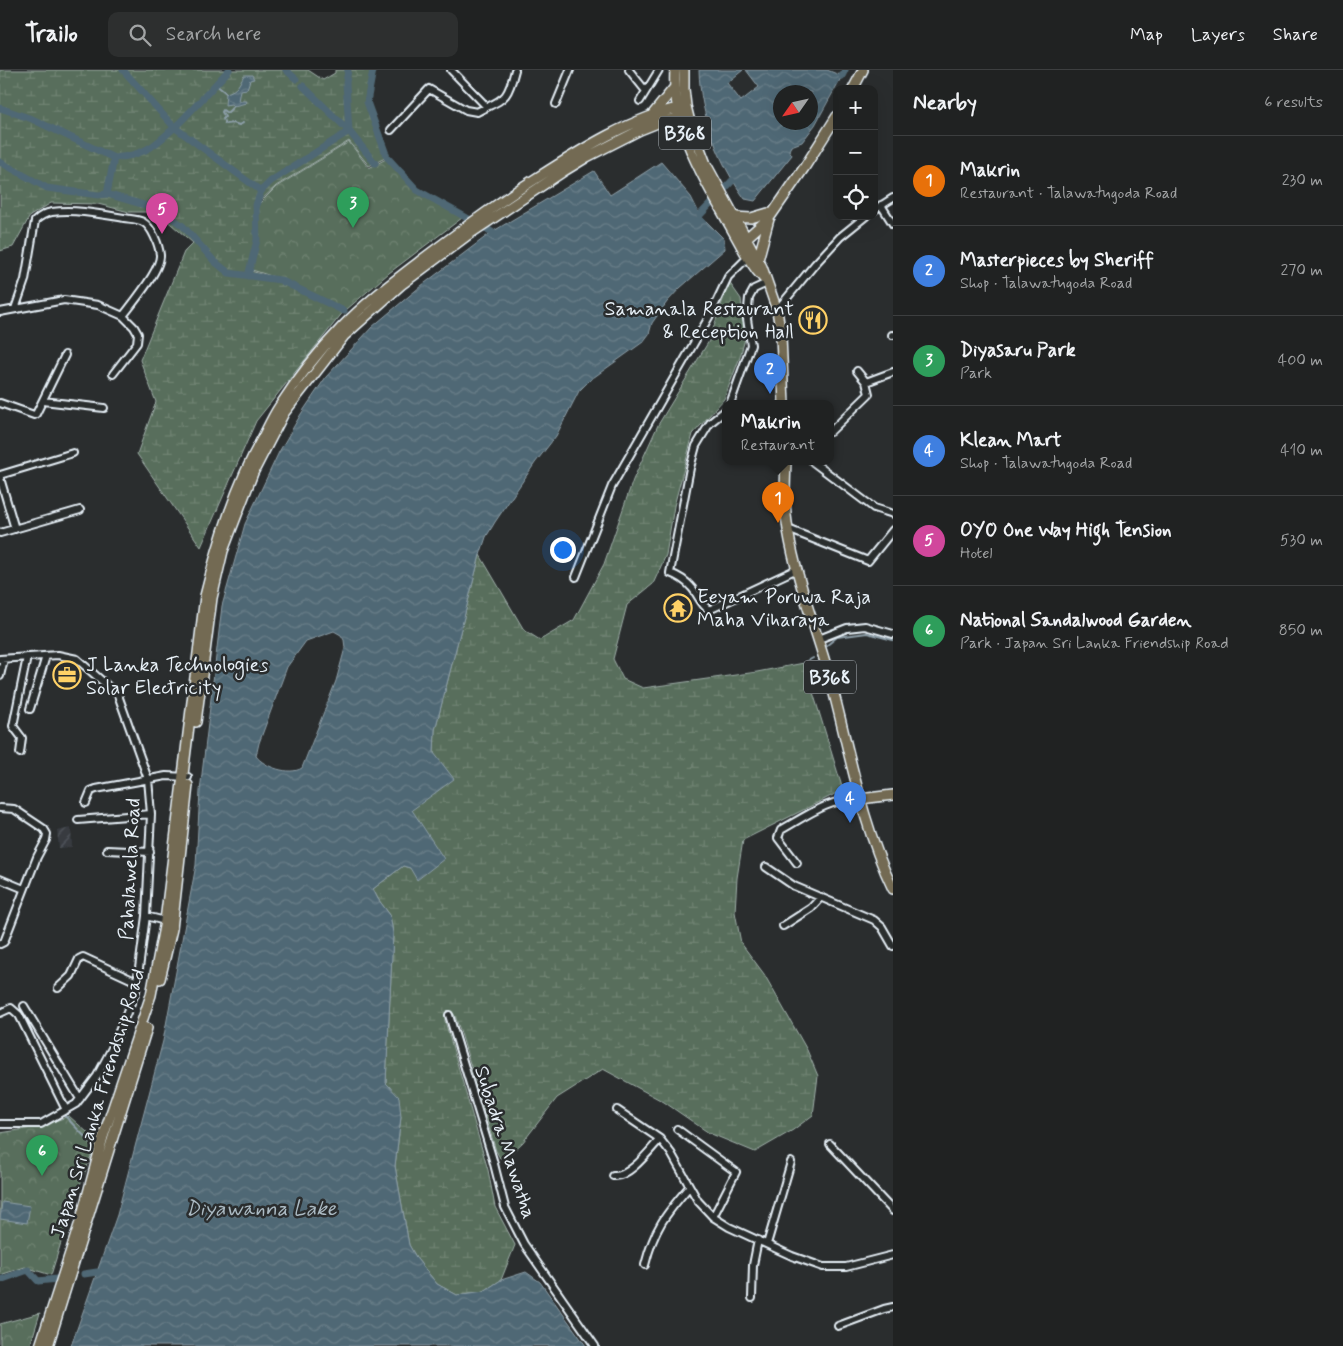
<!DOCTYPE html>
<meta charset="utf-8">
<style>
:root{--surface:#202222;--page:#2d2f2f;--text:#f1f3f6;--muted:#a2a4a5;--line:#3d3f40;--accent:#ffd166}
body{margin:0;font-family:Mynerve,sans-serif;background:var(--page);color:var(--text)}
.controls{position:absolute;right:15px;top:15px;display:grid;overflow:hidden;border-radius:10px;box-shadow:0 5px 20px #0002}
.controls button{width:45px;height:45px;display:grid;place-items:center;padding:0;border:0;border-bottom:1px solid var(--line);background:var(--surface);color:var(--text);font:25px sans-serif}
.compass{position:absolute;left:773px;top:15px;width:45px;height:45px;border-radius:50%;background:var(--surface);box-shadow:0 5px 20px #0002;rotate:236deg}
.you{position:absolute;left:562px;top:479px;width:18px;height:18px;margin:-12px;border:4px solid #fff;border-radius:50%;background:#1a73e8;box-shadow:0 0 0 8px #1a73e833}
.badge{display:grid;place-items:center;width:32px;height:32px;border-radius:50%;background:var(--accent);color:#fff;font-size:16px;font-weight:700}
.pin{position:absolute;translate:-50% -41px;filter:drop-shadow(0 1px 2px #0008)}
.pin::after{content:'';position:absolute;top:26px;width:18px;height:15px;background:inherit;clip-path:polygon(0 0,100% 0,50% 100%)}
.popup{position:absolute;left:722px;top:330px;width:112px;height:65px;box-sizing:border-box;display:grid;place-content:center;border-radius:10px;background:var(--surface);filter:drop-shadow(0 1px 4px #0005);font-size:16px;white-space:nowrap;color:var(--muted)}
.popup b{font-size:19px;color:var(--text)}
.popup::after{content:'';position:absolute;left:50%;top:100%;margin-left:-10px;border:10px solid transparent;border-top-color:var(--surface)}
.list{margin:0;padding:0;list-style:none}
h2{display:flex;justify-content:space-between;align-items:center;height:65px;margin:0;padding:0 20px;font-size:21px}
h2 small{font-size:16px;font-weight:400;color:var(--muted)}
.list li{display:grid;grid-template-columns:32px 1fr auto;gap:15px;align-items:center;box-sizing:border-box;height:90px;padding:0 20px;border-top:1px solid var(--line)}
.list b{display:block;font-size:19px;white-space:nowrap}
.list p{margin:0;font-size:16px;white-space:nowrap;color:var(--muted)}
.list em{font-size:16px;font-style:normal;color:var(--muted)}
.icon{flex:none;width:28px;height:28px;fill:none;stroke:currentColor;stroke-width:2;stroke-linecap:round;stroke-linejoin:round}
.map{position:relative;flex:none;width:893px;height:1276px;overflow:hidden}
header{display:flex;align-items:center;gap:30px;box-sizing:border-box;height:70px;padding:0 25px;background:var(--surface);border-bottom:1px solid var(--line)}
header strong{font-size:24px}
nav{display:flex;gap:28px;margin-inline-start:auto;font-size:18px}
.search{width:350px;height:45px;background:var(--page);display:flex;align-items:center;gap:12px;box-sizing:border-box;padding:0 18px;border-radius:10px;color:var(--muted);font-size:19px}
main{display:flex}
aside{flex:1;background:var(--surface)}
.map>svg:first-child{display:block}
</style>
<header>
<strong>Trailo</strong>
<div class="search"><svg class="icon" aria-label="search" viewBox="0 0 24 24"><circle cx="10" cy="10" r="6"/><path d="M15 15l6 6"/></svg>Search here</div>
<nav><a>Map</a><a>Layers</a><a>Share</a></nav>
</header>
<main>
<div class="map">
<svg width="893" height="1276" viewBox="0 0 893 1276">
<defs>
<pattern id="industrial-furrows" width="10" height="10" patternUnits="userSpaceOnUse" patternTransform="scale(1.25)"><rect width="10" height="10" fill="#373b41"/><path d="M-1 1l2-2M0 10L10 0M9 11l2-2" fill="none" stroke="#54585d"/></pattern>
<pattern id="forest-crowns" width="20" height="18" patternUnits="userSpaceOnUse" patternTransform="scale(1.25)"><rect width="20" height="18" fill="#586e5b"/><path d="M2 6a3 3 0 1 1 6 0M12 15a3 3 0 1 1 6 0" fill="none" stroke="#708373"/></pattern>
<pattern id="wetland-marsh" width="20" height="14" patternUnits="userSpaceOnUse" patternTransform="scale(1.25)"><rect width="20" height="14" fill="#586e5b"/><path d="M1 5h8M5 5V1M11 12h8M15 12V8" fill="none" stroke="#708373"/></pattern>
<pattern id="water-waves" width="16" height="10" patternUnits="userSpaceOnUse" patternTransform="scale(1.25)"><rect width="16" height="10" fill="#506874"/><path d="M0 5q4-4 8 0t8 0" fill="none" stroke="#697e89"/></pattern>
</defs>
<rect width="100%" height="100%" fill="#2a2d2e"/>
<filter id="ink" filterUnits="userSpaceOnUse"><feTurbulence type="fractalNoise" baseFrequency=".02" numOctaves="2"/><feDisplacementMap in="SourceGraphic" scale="10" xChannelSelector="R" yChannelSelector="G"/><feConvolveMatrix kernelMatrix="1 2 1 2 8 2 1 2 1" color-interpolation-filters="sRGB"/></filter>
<g filter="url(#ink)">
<path fill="url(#industrial-furrows)" d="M71 758 72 777 59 778 57 761Z"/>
<path fill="url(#forest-crowns)" stroke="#a0b0aa" d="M349 72 369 98 386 89 416 122 462 148 389 203 346 240 281 209 252 200 258 170 257 136 276 117Z
M69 1046 97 1071 74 1130 51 1205 25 1197 0 1205V1063L39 1057Z
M40 1243 30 1276H0V1254Z"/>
<path fill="url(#wetland-marsh)" stroke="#a0b0aa" d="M0 0H308L323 10 335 3V0H373L367 32 387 87 369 96 349 71 276 116 256 135 257 170 251 201 280 210 344 241 256 351 201 477 137 384 156 332 140 290 184 182 193 173 157 142H129L98 134 51 133 30 146 13 177 0 181Z
M729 212 741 229 745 269 740 287 724 329 693 364 674 436 666 485 653 514 627 535 613 589 623 609 643 618 757 602 804 593 843 720 743 770 737 808 735 842 741 873 764 904 807 980 818 1006 813 1045 793 1060 755 1082 709 1063 664 1032 603 999 557 1028 523 1072 507 1087 500 1088 496 1081 460 960 454 944 449 942 445 945V951L488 1100 495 1137 515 1175 501 1210 484 1221 457 1225 437 1214 417 1189 409 1175 395 1096 401 1047 390 1017 386 1013 393 863 390 845 378 829 373 819 403 796 410 798 412 740 434 683 435 660 480 485 524 560 540 570 574 550 604 494 633 410 658 355 709 271Z"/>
<path fill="url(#water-waves)" stroke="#8d9fa9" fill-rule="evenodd" d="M699 0H743L727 13 741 31 759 17 746 0H827L842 6 815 55 802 72 791 76 789 80 792 85 755 131 745 129C719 93 700 45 699 0ZM811 22V52H781V22Z
M244 5H252L254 9 250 10 247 19 240 20 238 31H247L246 33 234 36 231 34 225 35 226 23C238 20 239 14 244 5Z
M661 92 691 127 700 145 724 169 725 179 680 218 667 232 652 253 649 264 643 272 590 310 579 321 556 366 535 393 495 452 486 467 480 485 435 660 434 683 454 709 412 740 444 789 417 810 410 798 403 796 373 819 378 829 390 845 393 863 386 1013 399 1027 401 1047 395 1096 409 1175 417 1189 437 1214 457 1225 484 1221 501 1210 526 1202 540 1212 586 1276H71L117 1145 163 971 196 795 200 721 222 536 245 454 279 382 301 344 326 307 372 257 421 216 492 162 594 101 610 125ZM334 561 341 565 344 570 345 578 336 611 302 698C290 706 264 697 256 686L259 673 287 597 306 571Z
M2 1132 30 1136 27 1153 0 1149Z"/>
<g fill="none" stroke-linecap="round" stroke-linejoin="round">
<path stroke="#8d9fa9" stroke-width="2" d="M215 14 226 23
M234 36 227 43 223 40 222 42 225 47 223 49 225 54 233 53 239 55 243 53
M826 576 837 567 867 563 893 570
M804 593 813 588
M64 1045 90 1072"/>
<path stroke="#506874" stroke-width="7" d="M123 0 174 57 261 121
M286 0 296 9
M373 0 367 32 387 87 417 120 492 162
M842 6 845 0
M303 16 349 61 375 93
M0 38 32 49 114 88C126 87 140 84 151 77 180 56 204 26 229 0
M0 92 47 118 98 125 107 124 161 140 183 156 214 191 229 203 280 210 344 241
M107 124 114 88
M700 145 732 111
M248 206 257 170 256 135 261 121 271 111 349 61 346 13 348 0
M84 1204 97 1202
M0 1210 28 1200 38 1211 57 1209"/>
<g stroke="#e8f1f8" stroke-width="10">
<path id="minor" d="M451 0 486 36
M629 0 645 20
M640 31 659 0
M556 34 570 0
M391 60 429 19 466 40 477 42C504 28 507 32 515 0
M881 135 893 154
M874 140 893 128
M15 239 25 210 35 151C40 146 45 143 52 142 76 139 100 144 124 148 130 149 137 149 143 152 152 157 159 175 160 185 161 200 132 234 123 246
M777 240 815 194 840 167 866 146
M0 242 64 230 98 235 123 246 134 257 138 264 137 273 113 304
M892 265H893
M866 312 893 302
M43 331 104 338
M0 333 34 345 36 344 65 285
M730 334 751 275 747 249 749 228 754 219 767 213
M726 340 710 353 696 376 690 398 670 503C678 506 685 510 691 517 698 524 700 534 709 540L797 499
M830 362 869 324 866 312 857 301
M813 392 874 438 893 444
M0 405 73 383
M0 408 15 459
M788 459 868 491 893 460
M0 463 80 440
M576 507 612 416 709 247 728 207 748 187
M819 569 847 558 865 556 893 564
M0 589 58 585 77 589 118 625 148 709 151 744 146 846 136 921 112 978 97 1006 76 1034 41 1054H0
M0 606 4 589
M30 639 46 586
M20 683 22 668 13 656 27 587
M86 733 91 721 96 719 166 706 188 707
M0 738 14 739 44 759 47 764 46 770 37 787 4 872 0 874
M78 750 151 744
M107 780 150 782
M797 793 778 768 781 760C806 746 830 728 860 729
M766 797 794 816 874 850 882 857 893 876
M0 809 24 819
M146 846 165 851
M783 856 811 838 821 827
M58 918 71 906 79 889 83 887 137 912
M24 936 80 1029
M0 943 11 938 19 945 66 1040
M449 945 493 1090 505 1137 524 1174 595 1276
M617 1040 660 1069
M677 1059 736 1102 713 1147
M830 1074 893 1141
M613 1106C629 1108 649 1081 660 1069L671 1083 698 1131 713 1147 729 1157 792 1186 823 1197H846L893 1185
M767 1174 791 1092
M645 1195C654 1159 665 1145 689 1117
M752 1228 753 1195 758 1170
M838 1256 884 1239 893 1237"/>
</g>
<g stroke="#e8f1f8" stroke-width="12">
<path id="major" d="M675 0C671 55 703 108 729 154 740 173 749 193 764 209
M684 0V19L686 36 690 52 706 94 762 197 777 240 781 266 784 334
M853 19 863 0
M652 45 674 18
M660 53 673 58 686 67
M734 147 751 148 768 143
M743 171 770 147 804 98 837 46
M758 190 769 149
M786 392C785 414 784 437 788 460 797 513 818 564 832 616 850 684 862 755 893 819
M196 652 212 528 223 481 253 403 284 343 344 266 401 215 468 165 564 101 587 87 640 60 660 52 688 45
M860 729 893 725
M160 909 172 859 188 715
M40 1276 81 1149 103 1067 151 925 165 851 205 526C219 470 235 417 263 367 268 357 273 346 279 337 297 309 319 281 342 257 366 232 393 212 420 191 453 166 487 141 521 118 573 85 625 49 686 36
M48 1276 147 958"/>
</g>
<use href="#minor" stroke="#2a2d2e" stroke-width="6"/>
<use href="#major" stroke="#736b52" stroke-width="9"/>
</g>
</g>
<defs>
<g id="restaurant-ring" transform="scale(1.4375)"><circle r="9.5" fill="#2a2d2e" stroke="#ffd166" stroke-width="1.5"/><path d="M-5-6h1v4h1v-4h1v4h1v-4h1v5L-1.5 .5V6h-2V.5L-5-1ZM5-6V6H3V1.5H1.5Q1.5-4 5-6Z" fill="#ffd166"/></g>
<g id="temple-ring" transform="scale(1.4375)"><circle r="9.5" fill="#2a2d2e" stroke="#ffd166" stroke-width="1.5"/><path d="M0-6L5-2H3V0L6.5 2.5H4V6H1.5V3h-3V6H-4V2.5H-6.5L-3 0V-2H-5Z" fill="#ffd166"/></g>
<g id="office-ring" transform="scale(1.4375)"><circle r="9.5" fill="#2a2d2e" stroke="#ffd166" stroke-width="1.5"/><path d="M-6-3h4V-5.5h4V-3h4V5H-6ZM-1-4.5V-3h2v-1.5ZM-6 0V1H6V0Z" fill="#ffd166"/></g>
</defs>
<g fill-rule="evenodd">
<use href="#restaurant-ring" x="813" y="250"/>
<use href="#temple-ring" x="678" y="538"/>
<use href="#office-ring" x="67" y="605"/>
</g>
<g text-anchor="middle" stroke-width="5" stroke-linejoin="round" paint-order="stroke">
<g fill="#2a2d2e" stroke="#afb6bb" stroke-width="1">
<rect x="659" y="46.5" width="52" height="33" rx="4"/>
<rect x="804" y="590.5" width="52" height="33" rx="4"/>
</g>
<g font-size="19" font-weight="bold" fill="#e8f1f8">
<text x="685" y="70">B368</text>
<text x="830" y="614">B368</text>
</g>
<g font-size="20" fill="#e8f1f8" stroke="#2a2d2e" text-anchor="start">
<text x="794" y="245" text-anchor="end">Samanala Restaurant<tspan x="794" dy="23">&amp; Reception Hall</tspan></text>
<text x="697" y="533">Eeyam Poruwa Raja<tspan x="697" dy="23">Maha Viharaya</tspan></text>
<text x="86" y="601">J Lanka Technologies<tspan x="86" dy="23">Solar Electricity</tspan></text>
</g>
<g font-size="20" fill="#e8f1f8" stroke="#2a2d2e">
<text transform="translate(129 799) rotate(-87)" y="7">Pahalawela Road</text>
<text transform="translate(97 1033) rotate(-73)" y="7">Japan Sri Lanka Friendship Road</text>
<text transform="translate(506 1072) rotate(72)" y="7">Subadra Mawatha</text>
</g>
<g font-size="21" font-style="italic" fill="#abbac3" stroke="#2a2d2e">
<text x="261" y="1145">Diyawanna Lake</text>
</g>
</g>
</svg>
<div class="controls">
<button>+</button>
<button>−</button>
<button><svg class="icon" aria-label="locate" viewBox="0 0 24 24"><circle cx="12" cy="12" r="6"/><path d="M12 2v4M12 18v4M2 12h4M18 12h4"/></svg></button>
</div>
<svg class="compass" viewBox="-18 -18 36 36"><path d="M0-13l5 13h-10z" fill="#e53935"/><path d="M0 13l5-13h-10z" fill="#a2a4a5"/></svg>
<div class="you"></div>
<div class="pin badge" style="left:778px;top:453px;background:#e8710a">1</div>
<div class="popup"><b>Makrin</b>Restaurant</div>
<div class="pin badge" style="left:770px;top:324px;background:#3f7fe0">2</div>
<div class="pin badge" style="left:353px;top:158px;background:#2e9e5b">3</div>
<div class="pin badge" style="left:850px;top:753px;background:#3f7fe0">4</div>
<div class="pin badge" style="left:162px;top:164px;background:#d1479c">5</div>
<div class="pin badge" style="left:42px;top:1106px;background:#2e9e5b">6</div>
</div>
<aside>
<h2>Nearby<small>6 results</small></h2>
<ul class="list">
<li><span class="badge" style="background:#e8710a">1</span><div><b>Makrin</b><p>Restaurant · Talawatugoda Road</p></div><em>230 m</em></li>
<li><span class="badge" style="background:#3f7fe0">2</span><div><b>Masterpieces by Sheriff</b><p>Shop · Talawatugoda Road</p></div><em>270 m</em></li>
<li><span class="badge" style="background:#2e9e5b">3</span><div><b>Diyasaru Park</b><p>Park</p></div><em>400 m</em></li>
<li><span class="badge" style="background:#3f7fe0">4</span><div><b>Klean Mart</b><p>Shop · Talawatugoda Road</p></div><em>410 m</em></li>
<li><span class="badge" style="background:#d1479c">5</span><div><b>OYO One Way High Tension</b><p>Hotel</p></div><em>530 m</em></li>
<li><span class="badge" style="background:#2e9e5b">6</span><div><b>National Sandalwood Garden</b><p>Park · Japan Sri Lanka Friendship Road</p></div><em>850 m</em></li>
</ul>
</aside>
</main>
